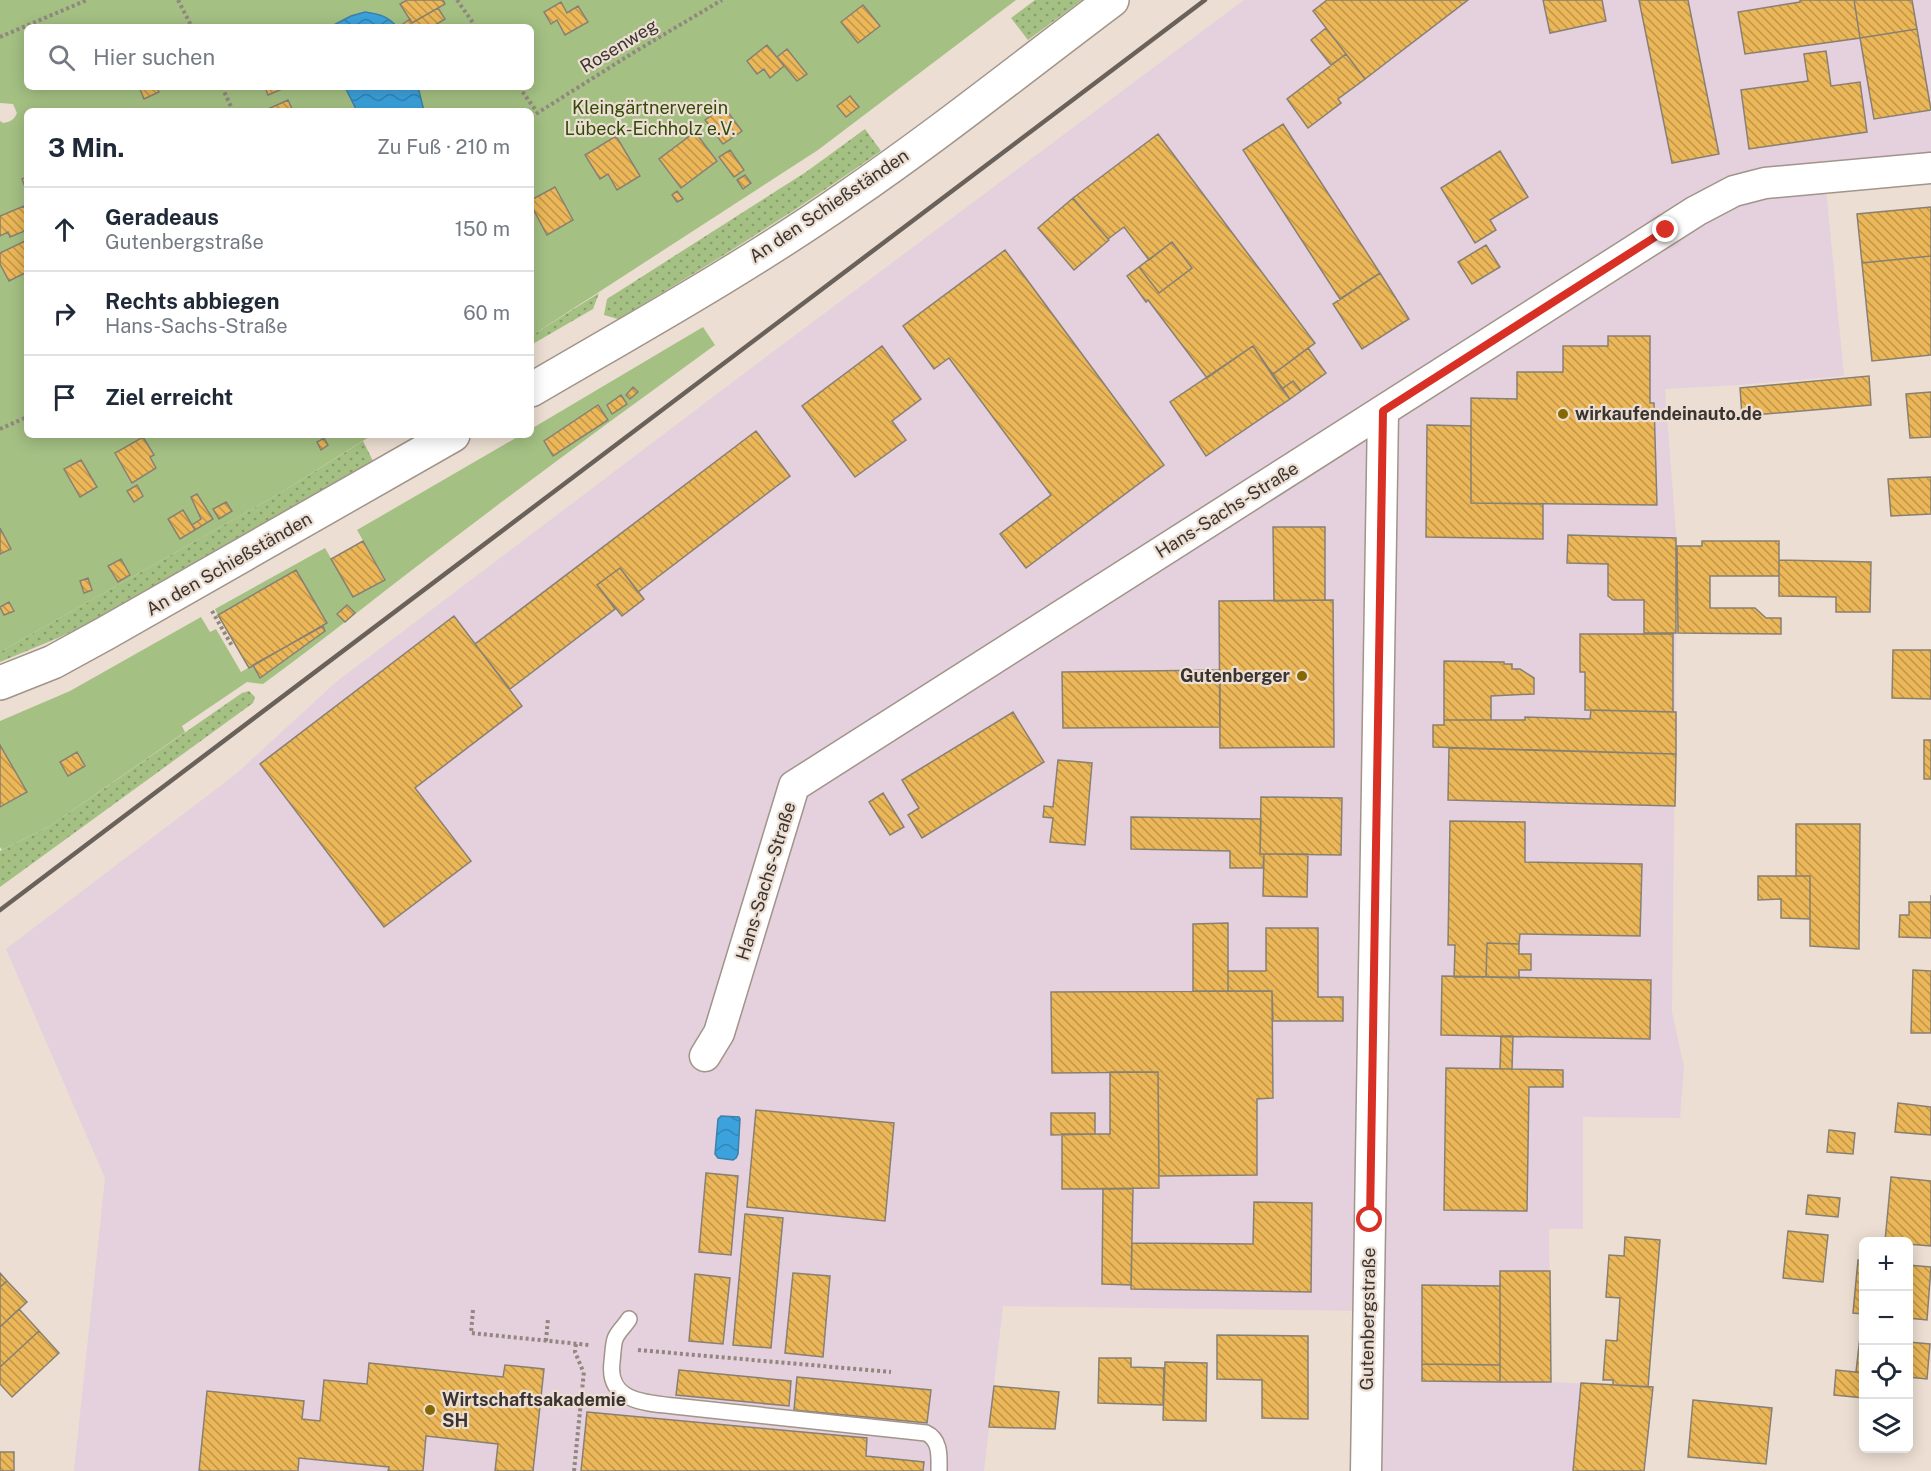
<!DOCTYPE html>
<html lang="de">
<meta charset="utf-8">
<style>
:root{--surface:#fff;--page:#f2f2f3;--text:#1f2937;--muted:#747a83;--line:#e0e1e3}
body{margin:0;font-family:"Public Sans",sans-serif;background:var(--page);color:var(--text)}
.controls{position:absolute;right:18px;bottom:18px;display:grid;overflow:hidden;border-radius:9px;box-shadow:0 3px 15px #0003}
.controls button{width:54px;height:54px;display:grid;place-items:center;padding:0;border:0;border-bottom:2px solid var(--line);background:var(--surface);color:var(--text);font:30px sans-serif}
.stop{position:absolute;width:18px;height:18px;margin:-14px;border:4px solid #d93025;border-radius:50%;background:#fff}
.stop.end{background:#d93025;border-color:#fff;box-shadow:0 2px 6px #0008}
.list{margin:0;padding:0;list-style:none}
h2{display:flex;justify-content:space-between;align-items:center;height:78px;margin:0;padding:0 24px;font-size:26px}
h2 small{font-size:20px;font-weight:400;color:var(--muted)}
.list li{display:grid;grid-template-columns:39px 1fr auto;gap:18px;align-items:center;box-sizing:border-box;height:84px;padding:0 24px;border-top:2px solid var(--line)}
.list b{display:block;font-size:22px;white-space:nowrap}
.list p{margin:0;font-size:20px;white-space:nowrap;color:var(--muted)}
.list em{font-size:20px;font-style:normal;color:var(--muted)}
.icon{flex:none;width:33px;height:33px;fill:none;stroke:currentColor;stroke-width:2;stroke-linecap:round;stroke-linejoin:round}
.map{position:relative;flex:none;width:1931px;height:1471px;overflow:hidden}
.search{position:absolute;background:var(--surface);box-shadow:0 3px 15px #0003;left:24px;top:24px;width:510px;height:66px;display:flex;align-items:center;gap:15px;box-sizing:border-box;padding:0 21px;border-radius:9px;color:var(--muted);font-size:22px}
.panel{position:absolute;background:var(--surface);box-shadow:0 3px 15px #0003;left:24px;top:108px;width:510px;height:330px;border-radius:9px}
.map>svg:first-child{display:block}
</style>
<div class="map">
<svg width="1931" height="1471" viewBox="0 0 1931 1471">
<defs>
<pattern id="grass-dots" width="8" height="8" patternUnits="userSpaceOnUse" patternTransform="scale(1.5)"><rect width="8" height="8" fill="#a4c083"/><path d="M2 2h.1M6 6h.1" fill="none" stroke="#879d6c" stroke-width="1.8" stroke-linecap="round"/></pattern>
<pattern id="water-waves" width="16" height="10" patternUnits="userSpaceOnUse" patternTransform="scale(1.5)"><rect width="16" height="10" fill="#3ca2dd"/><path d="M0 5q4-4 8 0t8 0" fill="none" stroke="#3385b4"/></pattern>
<pattern id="building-back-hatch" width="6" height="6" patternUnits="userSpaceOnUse" patternTransform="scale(1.5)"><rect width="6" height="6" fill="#ebb758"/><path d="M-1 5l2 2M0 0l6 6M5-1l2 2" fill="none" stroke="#bf9649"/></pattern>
</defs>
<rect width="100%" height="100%" fill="#ecded2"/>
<path fill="#e5d0dd" d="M1244 0H1931V168L1825 178 1844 376 1739 385 1665 389 1677 546 1672 1012 1684 1067 1680 1118 1583 1117V1229H1549L1551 1382 1653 1387 1644 1471H1366L1368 1311 1003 1306 984 1471H74L105 1178 6 949 236 774 336 682 754 366Z"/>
<path fill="url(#grass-dots)" d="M1035 0H1082L1028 40 1011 18Z
M865 129 881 151C796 211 708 266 618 319L604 315 607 299 806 172Z
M599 293 593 309 531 345V336Z
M363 441 373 461 98 619 58 638 0 662V652L282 492Z
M249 691 255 697 253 703 0 887V851L50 826 242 693Z"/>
<path fill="#a4c083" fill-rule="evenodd" d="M0 0H1016L818 150 531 336V111H27V435H372L282 492 0 652V121L3 123C10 122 14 120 17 113L13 104 0 103ZM27 27H531V87H27Z
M703 327 715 345C620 414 526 483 433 554 376 597 321 642 263 684L247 682 182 726 185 732 50 826 2 850 0 847V807L27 792 0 745V721L70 691 201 617 210 632 216 629 241 672 253 665 260 677 325 631 323 626 327 623 296 570 218 615 215 609 325 548 353 597 385 579 357 530 521 435H531V429Z"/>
<path fill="url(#water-waves)" stroke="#3b81a9" stroke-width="1.5" d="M365 12C379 14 388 16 397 27H330L351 16Z
M345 87H418L424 111H357Z
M721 1116 739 1117 740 1119 738 1154 736 1158 733 1160 718 1158 715 1154 718 1119Z"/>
<path fill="url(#building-back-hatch)" stroke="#888073" stroke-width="1.5" d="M407 0H443L445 4 412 23 400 4Z
M1327 0H1468L1365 79 1313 11Z
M1543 0H1602L1606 21 1550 33Z
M1639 0H1688L1719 154 1672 163Z
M1800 0H1854L1860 38 1745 54 1738 12 1800 2Z
M1854 0H1912L1917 29 1860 38Z
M561 2 567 13 578 6 588 22 565 35 557 20 551 24 544 12Z
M863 5 880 26 858 43 841 22Z
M438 8 445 19 432 27 400 26 410 19 412 23Z
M1326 28 1346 54 1331 65 1311 40Z
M1917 29 1931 110 1874 119 1860 38Z
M767 45 784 66 770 78 764 69 757 74 747 61Z
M787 49 807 74 797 81 777 57Z
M1826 51 1831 86 1860 82 1867 132 1749 149 1741 90 1808 81 1804 54Z
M1346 54 1365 79 1338 99 1341 103 1308 128 1287 99Z
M144 87H156L159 92 144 99 140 89Z
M265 87H281L282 89 268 95Z
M850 96 859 107 846 117 837 106Z
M288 100 293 111H272L270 108Z
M724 107 742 131 723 144 705 120Z
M1283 124 1380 273 1340 299 1243 150Z
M695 132 717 161 681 188 659 159Z
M1158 134 1315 343 1272 375 1253 346 1207 378 1148 300 1146 302 1127 276 1139 267 1159 293 1192 268 1172 242 1149 260 1124 227 1108 239 1073 198Z
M616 136 640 176 617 190 608 174 600 179 585 155Z
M730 150 744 170 734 177 719 157Z
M1500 151 1528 197 1490 220 1496 230 1475 243 1441 188Z
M745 175 751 183 743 189 737 180Z
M27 177V192L22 179Z
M555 187 573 220 547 235 531 205V200Z
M677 191 683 199 677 202 672 195Z
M1073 198 1109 240 1074 270 1038 228Z
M24 206 27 213V230L10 237 8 232 0 236V216Z
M1931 207V256L1862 263 1857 214Z
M25 241 27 244V272L9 281 0 264V253Z
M1172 242 1192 268 1159 293 1139 267Z
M1486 245 1500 267 1472 284 1458 262Z
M1005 250 1164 465 1026 568 1000 534 1051 495 949 358 934 369 903 326Z
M1931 256V355L1872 361 1862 263Z
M1380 273 1409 319 1362 349 1333 304Z
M1608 336H1650V403H1654L1657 505 1471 503V398L1517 399V372H1563V346H1608Z
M882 346 921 399 892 421 906 440 855 477 802 406Z
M1253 346 1290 399 1206 456 1170 402Z
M1308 348 1326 373 1301 391 1293 381 1282 389 1272 375Z
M1869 376 1871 405 1742 416 1740 388Z
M1293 381 1301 391 1290 399 1282 389Z
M633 387 638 392 630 399 626 395Z
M1931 392V437L1910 438 1906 394Z
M621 395 627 404 612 414 607 405Z
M598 405 608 420 553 456 544 441Z
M1427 425 1471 426V503L1543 504V539L1426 537Z
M756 431 790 476 638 592 620 568 597 585 615 609 510 689 475 644Z
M143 437 154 455 150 457 156 468 132 483 115 453Z
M324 438 328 445 321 450 317 442Z
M81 460 97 487 80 497 64 469Z
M1931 477V514L1891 516 1888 479Z
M137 485 143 496 134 502 127 491Z
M197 494 213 519 195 530 192 525 201 519 191 497Z
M226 502 232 511 219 519 213 509Z
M183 510 195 530 180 539 168 519Z
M1273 527H1325V600L1274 601Z
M0 528 11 549 0 554Z
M1568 535 1676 538V633H1644V600H1613L1608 596V564L1567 563Z
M363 541 385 580 353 597 331 559Z
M1702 541H1779V576H1710V608H1755L1766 618H1781V634L1678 633 1677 546H1702Z
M121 559 130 575 118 582 108 566Z
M1779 560 1871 562 1870 612H1836V597L1779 596Z
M620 568 644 599 622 616 597 585Z
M296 570 327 623 249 668 218 615Z
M88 578 92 590 84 593 80 581Z
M1333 600 1334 747 1220 748 1219 601Z
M9 602 14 611 4 615 0 607Z
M347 605 355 613 345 622 337 614Z
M454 616 522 706 415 788 471 861 384 927 260 764Z
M323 626 325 631 260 678 253 665Z
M1580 634H1673V712L1585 710V672H1580Z
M1893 650H1931V699L1892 698Z
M1444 661 1504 662V664H1512V669H1520L1534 678V694L1491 696V720H1444Z
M1220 670V727L1063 728 1062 672Z
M1591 710 1676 712V754L1433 747V725H1444V720H1525V717L1590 719Z
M1013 712 1044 762 922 838 908 815 919 808 902 780Z
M1924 740H1931V779H1924Z
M0 745 27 792 0 807Z
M1449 748 1676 754 1675 806 1448 800Z
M77 752 85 766 68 776 60 762Z
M1058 760 1092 763 1085 845 1050 842 1053 818 1043 817 1044 809V806L1053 807Z
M883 793 904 827 890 835 869 802Z
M1261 797 1342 798 1341 855 1260 854Z
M1131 817 1261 819 1260 854H1264L1263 868H1230V851L1131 849Z
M1450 821 1525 822V862L1642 864 1640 936 1520 934 1519 944 1487 943 1486 977H1454L1455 945H1448Z
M1796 824H1860L1859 949 1810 946V876H1796Z
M1264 854H1308L1307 897 1263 896Z
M1758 876H1810V919L1781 918V899L1758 900Z
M1931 895V938L1899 937 1900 915H1909V902H1931Z
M1228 923V991H1193V924Z
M1266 928H1318V997H1343V1021H1273L1272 991H1228V971H1266Z
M1487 943 1519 944V954H1531V970H1519V978L1486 977Z
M1913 970 1931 971V1033H1911Z
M1442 976 1651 980 1650 1039 1441 1035Z
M1272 991 1273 1098 1257 1099V1175L1159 1176 1158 1072 1052 1073 1051 992Z
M1501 1036H1513L1512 1069H1500Z
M1446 1068 1563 1070V1087H1529L1527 1211 1444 1210Z
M1110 1072H1158L1159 1188 1062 1189V1134H1110Z
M1898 1103 1931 1107V1135L1895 1132Z
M756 1110 894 1123 885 1221 747 1207Z
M1051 1113H1095V1134L1051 1135Z
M1829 1130 1855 1133 1853 1154 1827 1152Z
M706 1173 738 1176 731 1255 699 1252Z
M1891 1177 1931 1181V1246L1908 1244V1242L1885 1241Z
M1103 1189H1133L1131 1285 1102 1284Z
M1808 1195 1840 1198 1838 1217 1806 1214Z
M1254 1202 1312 1203 1311 1292 1131 1289 1132 1243 1253 1244Z
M745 1214 783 1218 771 1348 733 1345Z
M1788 1231 1828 1235 1823 1282 1783 1278Z
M1625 1237 1660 1240 1648 1387 1613 1385V1380H1603L1606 1340 1617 1341 1620 1298 1606 1297 1609 1255 1624 1256Z
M1858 1260H1864V1314L1853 1313Z
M1908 1265 1931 1267 1927 1320 1908 1318Z
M1500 1271H1550L1551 1382H1500Z
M0 1273 7 1281 0 1287Z
M793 1273 830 1276 823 1357 785 1353Z
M695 1274 730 1278 723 1344 689 1341Z
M7 1281 27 1302 0 1327V1287Z
M1422 1285 1500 1286V1365L1422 1364Z
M19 1309 39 1331 0 1367V1327Z
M39 1331 59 1353 12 1397 0 1384V1367Z
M1217 1335 1308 1336V1419L1262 1418V1380L1217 1379Z
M1860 1337H1864V1373L1856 1372Z
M1908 1342 1930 1344 1927 1379 1908 1377Z
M1099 1358H1131V1367L1164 1368 1163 1405 1098 1403Z
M1165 1362 1207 1363 1206 1421 1163 1420Z
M369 1363 503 1377 505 1365 544 1369 533 1471H495L498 1444 426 1436 423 1471H388L389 1467 299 1458 298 1471H199L207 1391 304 1401 302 1419 320 1421 324 1380 367 1384Z
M1422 1364 1500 1365V1382L1422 1381Z
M679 1370 791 1381 789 1406 676 1395Z
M1836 1370 1864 1373V1398L1834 1395Z
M797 1377 931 1390 927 1423 794 1410Z
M1581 1383 1653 1387 1644 1471H1573Z
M994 1386 1059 1392 1055 1429 989 1427Z
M1693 1400 1772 1408 1766 1464 1688 1457Z
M587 1412 867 1438 866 1456 924 1462 923 1471H581Z
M0 1452H14V1471H0Z"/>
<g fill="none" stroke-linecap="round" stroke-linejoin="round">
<g stroke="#a19489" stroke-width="18">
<path id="lane" d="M629 1319C625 1326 618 1331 615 1339 613 1345 613 1354 612 1362 607 1401 644 1403 674 1406L926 1433C941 1440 939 1457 939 1471"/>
</g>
<g stroke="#a19489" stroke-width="33">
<path id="street" d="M705 1056 719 1033 794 786 1696 211 1734 191 1765 183 1931 168
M1366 1471 1383 411"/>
</g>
<g stroke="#a19489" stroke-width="36">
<path id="secondary" d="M531 390C637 328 745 268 846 198 937 136 1024 66 1112 0
M0 683 53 662 106 633 453 435"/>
</g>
<path stroke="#91877f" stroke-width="4" stroke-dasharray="3 3" stroke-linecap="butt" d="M178 0 192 27
M457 0 476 27
M0 37 87 0
M222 87 233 111
M519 87 537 112
M531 117 636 51 722 0
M0 429 27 417
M212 611 232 646
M473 1310 471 1333 589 1345
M546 1341 548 1318
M576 1344 575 1352 583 1371
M638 1350 891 1372
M574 1471 584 1371"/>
<use href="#lane" stroke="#fff" stroke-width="15"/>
<use href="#street" stroke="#fff" stroke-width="30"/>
<use href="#secondary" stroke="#fff" stroke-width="33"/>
<path stroke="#69615a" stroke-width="4.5" d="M0 910 1205 0"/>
</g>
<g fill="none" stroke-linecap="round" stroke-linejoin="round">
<path stroke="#d93025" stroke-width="8" d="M1370 1220 1383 411 1666 230"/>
</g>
<g fill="#856802" stroke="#ecded2" stroke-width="2">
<circle cx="1563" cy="414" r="6"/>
<circle cx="1302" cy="676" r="6"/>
<circle cx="430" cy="1410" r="6"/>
</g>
<g text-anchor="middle" stroke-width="4.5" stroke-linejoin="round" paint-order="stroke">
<g font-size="18" fill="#3a3430" stroke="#ecded2">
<text transform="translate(619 46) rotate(-31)" y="6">Rosenweg</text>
<text transform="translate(829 206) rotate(-34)" y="6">An den Schießständen</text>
<text transform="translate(1227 510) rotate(-32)" y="6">Hans-Sachs-Straße</text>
<text transform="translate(229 564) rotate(-30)" y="6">An den Schießständen</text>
<text transform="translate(766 881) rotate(-73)" y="6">Hans-Sachs-Straße</text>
<text transform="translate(1368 1319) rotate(-89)" y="6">Gutenbergstraße</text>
</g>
<g font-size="18" fill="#324b07" stroke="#ecded2">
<text x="650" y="114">Kleingärtnerverein<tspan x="650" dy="21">Lübeck-Eichholz e.V.</tspan></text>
</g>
<g font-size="18" font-weight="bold" fill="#3a3430" stroke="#ecded2" text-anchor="start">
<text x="1575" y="420">wirkaufendeinauto.de</text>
<text x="1290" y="682" text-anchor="end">Gutenberger</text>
<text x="442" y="1406">Wirtschaftsakademie<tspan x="442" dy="21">SH</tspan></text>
</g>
</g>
</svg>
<div class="controls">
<button>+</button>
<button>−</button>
<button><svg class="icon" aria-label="locate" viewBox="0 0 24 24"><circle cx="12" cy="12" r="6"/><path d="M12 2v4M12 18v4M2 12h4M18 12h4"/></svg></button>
<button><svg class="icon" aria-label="layers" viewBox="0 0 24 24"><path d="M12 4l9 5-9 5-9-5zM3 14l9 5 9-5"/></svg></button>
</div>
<div class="stop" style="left:1370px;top:1220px"></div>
<div class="stop end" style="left:1666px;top:230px"></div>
<div class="search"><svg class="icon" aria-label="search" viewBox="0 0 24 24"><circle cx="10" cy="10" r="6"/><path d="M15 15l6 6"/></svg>Hier suchen</div>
<section class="panel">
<h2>3 Min.<small>Zu Fuß · 210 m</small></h2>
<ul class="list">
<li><svg class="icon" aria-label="ahead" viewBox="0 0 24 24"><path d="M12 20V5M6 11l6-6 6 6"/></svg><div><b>Geradeaus</b><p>Gutenbergstraße</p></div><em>150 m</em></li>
<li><svg class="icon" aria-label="right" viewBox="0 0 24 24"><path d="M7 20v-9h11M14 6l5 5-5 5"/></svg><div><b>Rechts abbiegen</b><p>Hans-Sachs-Straße</p></div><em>60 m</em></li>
<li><svg class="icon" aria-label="arrive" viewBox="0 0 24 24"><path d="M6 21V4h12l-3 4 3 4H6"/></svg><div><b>Ziel erreicht</b></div></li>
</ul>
</section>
</div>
